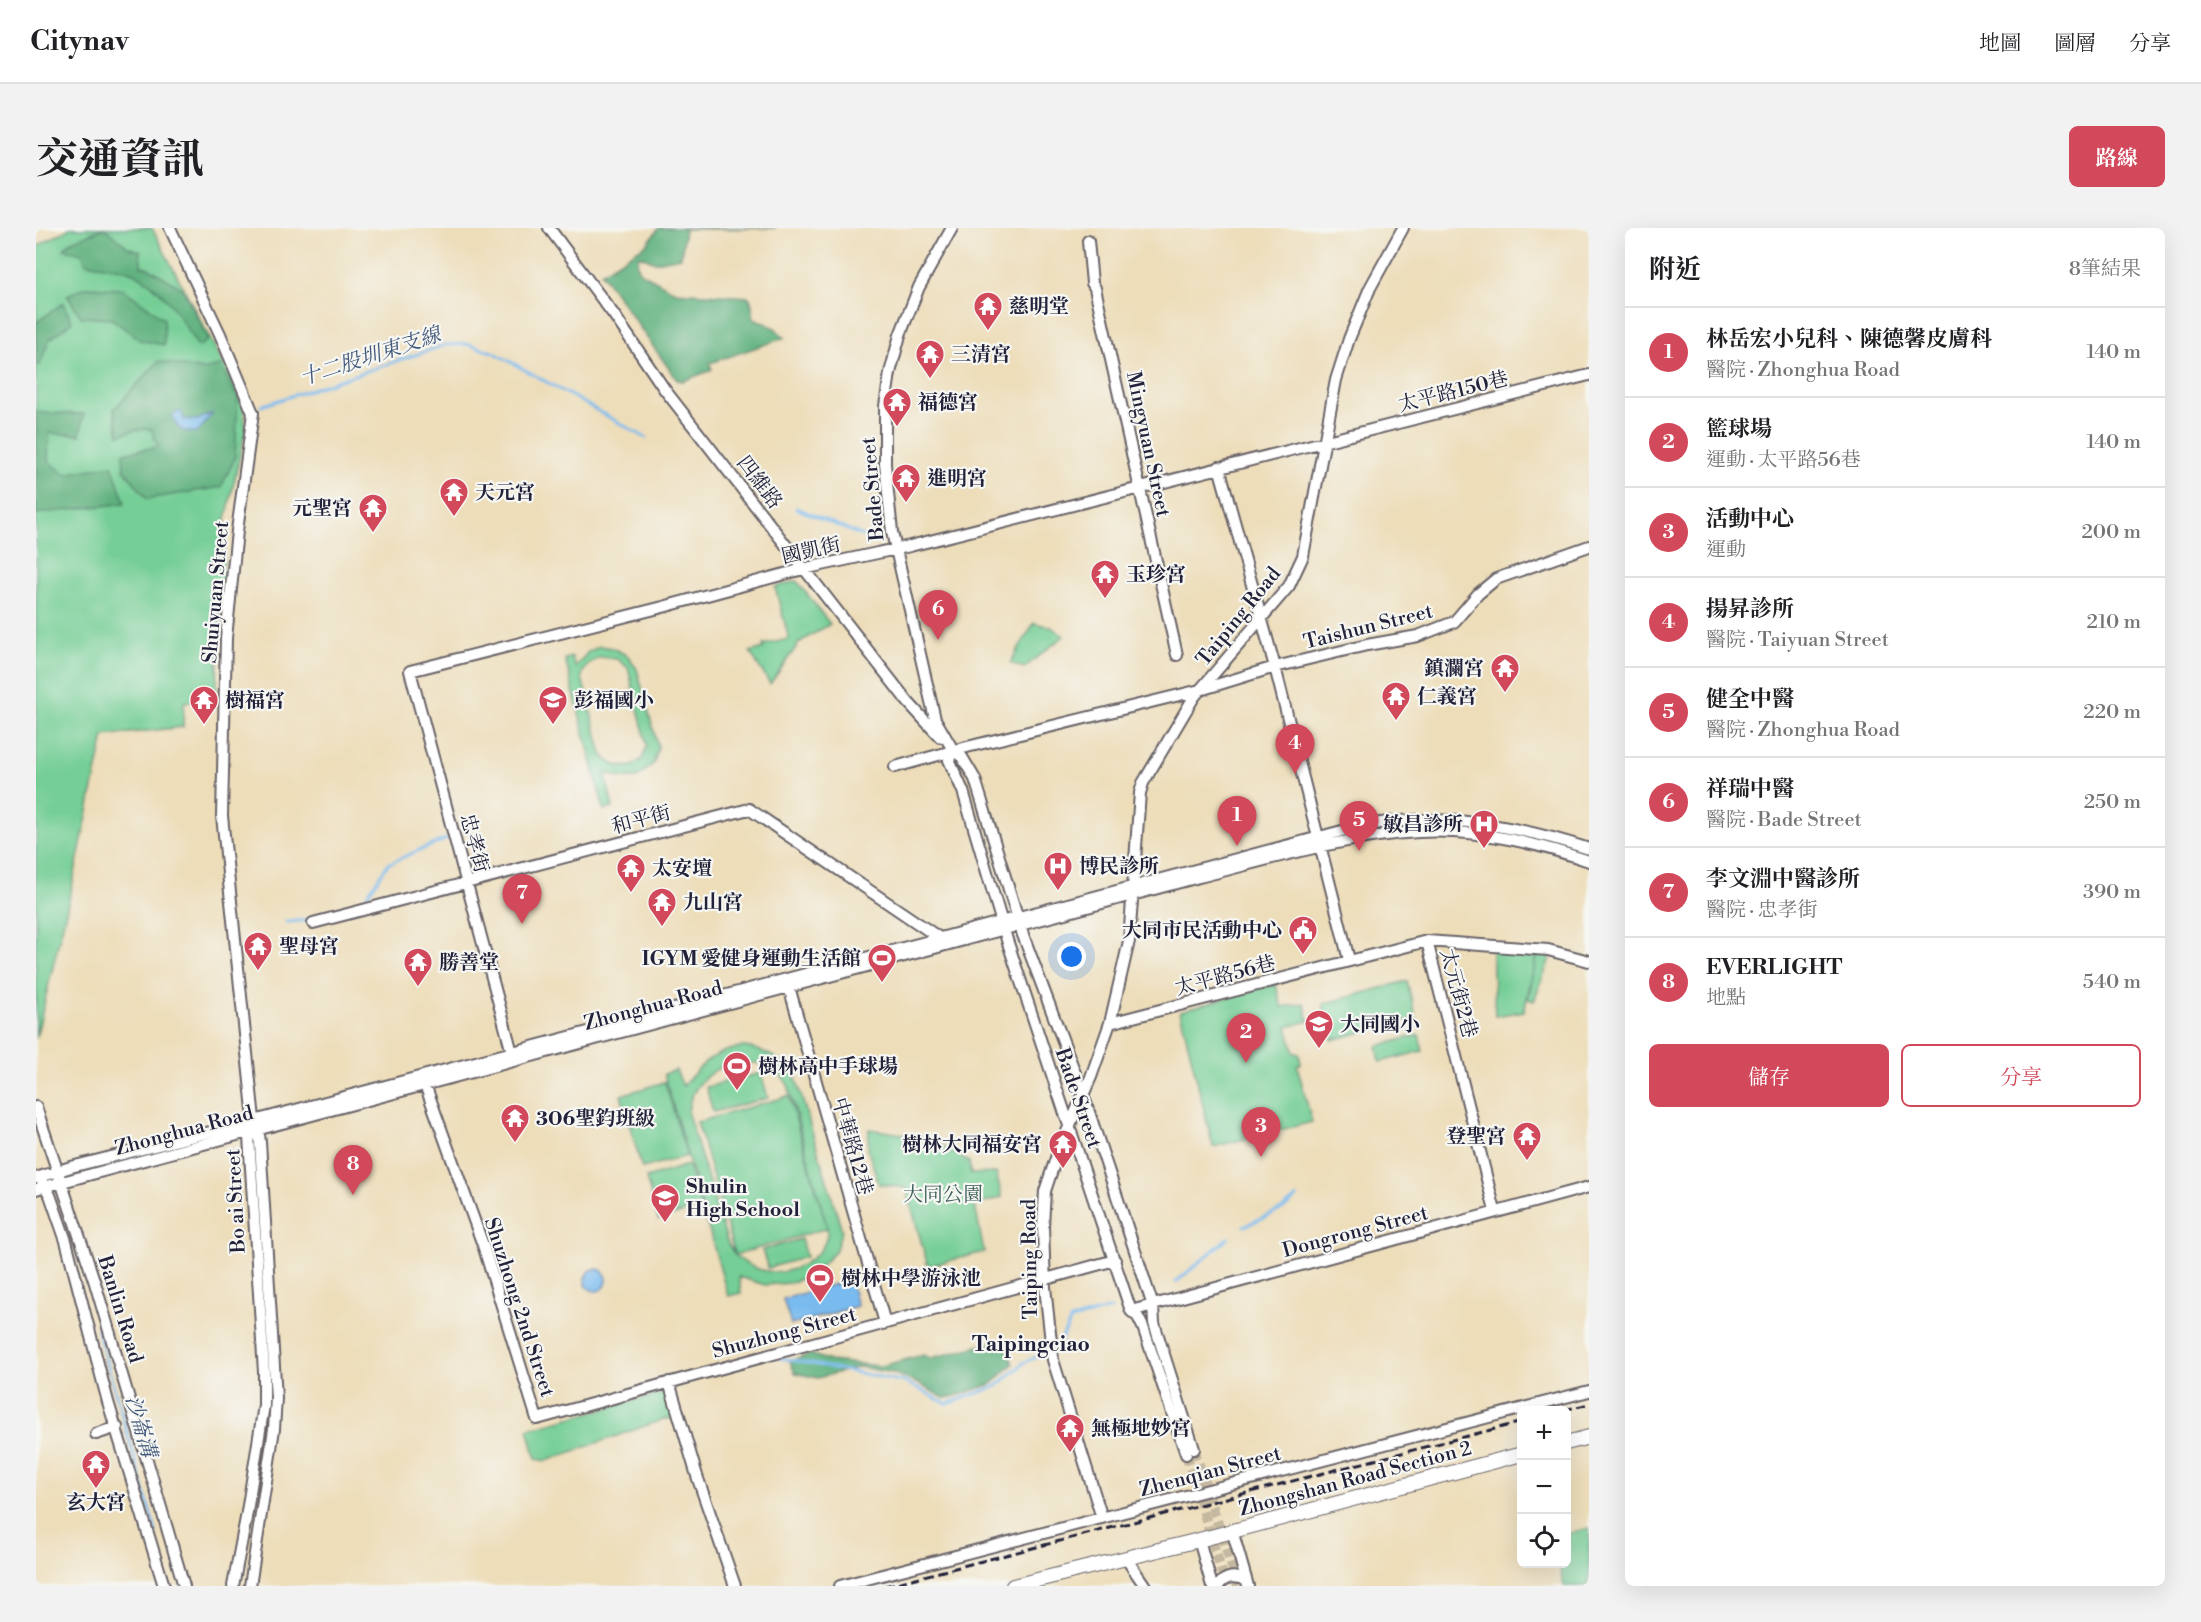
<!DOCTYPE html>
<html lang="zh-TW">
<meta charset="utf-8">
<style>
:root{--surface:#fff;--page:#f2f2f2;--text:#202124;--muted:#757577;--line:#e0e0e0;--accent:#d1495b}
body{margin:0;font-family:"Libre Bodoni","Noto Serif TC",serif;background:var(--page);color:var(--text)}
.controls{position:absolute;right:18px;bottom:18px;display:grid;overflow:hidden;border-radius:9px;box-shadow:0 6px 24px #0002}
.controls button{width:54px;height:54px;display:grid;place-items:center;padding:0;border:0;border-bottom:2px solid var(--line);background:var(--surface);color:var(--text);font:30px sans-serif}
.you{position:absolute;left:1036px;top:729px;width:21px;height:21px;margin:-15px;border:4px solid #fff;border-radius:50%;background:#1a73e8;box-shadow:0 0 0 9px #1a73e833}
.badge{display:grid;place-items:center;width:39px;height:39px;border-radius:50%;background:var(--accent);color:#fff;font-size:20px;font-weight:700}
.pin{position:absolute;translate:-50% -50px;filter:drop-shadow(0 2px 3px #0008)}
.pin::after{content:'';position:absolute;top:32px;width:21px;height:18px;background:inherit;clip-path:polygon(0 0,100% 0,50% 100%)}
.list{margin:0;padding:0;list-style:none}
h2{display:flex;justify-content:space-between;align-items:center;height:78px;margin:0;padding:0 24px;font-size:26px}
h2 small{font-size:20px;font-weight:400;color:var(--muted)}
.list li{display:grid;grid-template-columns:39px 1fr auto;gap:18px;align-items:center;box-sizing:border-box;height:90px;padding:0 24px;border-top:2px solid var(--line)}
.list b{display:block;font-size:22px;white-space:nowrap}
.list p{margin:0;font-size:20px;white-space:nowrap;color:var(--muted)}
.list em{font-size:20px;font-style:normal;color:var(--muted)}
.actions{display:flex;gap:12px;padding:18px 24px}
.actions a{flex:1;padding:14px 0;border:2px solid var(--accent);border-radius:9px;text-align:center;font-size:21px;color:var(--accent)}
.actions .main{background:var(--accent);color:#fff}
.icon{flex:none;width:33px;height:33px;fill:none;stroke:currentColor;stroke-width:2;stroke-linecap:round;stroke-linejoin:round}
.map{position:relative;flex:none;width:1553px;height:1358px;overflow:hidden;border-radius:9px}
header{display:flex;align-items:center;gap:36px;box-sizing:border-box;height:84px;padding:0 30px;background:var(--surface);border-bottom:2px solid var(--line)}
header strong{font-size:28px}
nav{display:flex;gap:33px;margin-inline-start:auto;font-size:21px}
.intro{display:flex;align-items:center;justify-content:space-between;box-sizing:border-box;height:144px;padding:0 36px}
h1{margin:0;font-size:42px}
.button{padding:15px 27px;border-radius:9px;background:var(--accent);color:#fff;font-size:21px;font-weight:700}
main{display:flex;gap:36px;padding:0 36px}
aside{flex:1;background:var(--surface);border-radius:9px;box-shadow:0 6px 24px #0002}
.map>svg:first-child{display:block}
</style>
<header>
<strong>Citynav</strong>
<nav><a>地圖</a><a>圖層</a><a>分享</a></nav>
</header>
<div class="intro"><h1>交通資訊</h1><a class="button">路線</a></div>
<main>
<div class="map">
<svg width="1553" height="1358" viewBox="0 0 1553 1358">
<rect width="100%" height="100%" fill="#f6f6f2"/>
<filter id="ink" filterUnits="userSpaceOnUse"><feTurbulence type="fractalNoise" baseFrequency=".0167" numOctaves="2"/><feDisplacementMap in="SourceGraphic" scale="12" xChannelSelector="R" yChannelSelector="G"/><feConvolveMatrix kernelMatrix="1 2 1 2 8 2 1 2 1" color-interpolation-filters="sRGB"/></filter>
<filter id="wash" filterUnits="userSpaceOnUse"><feTurbulence type="fractalNoise" baseFrequency=".008" numOctaves="4" result="noise"/><feDisplacementMap in="SourceGraphic" scale="24" xChannelSelector="R" yChannelSelector="G"/><feGaussianBlur stdDeviation="1.35" result="paint"/><feColorMatrix in="noise" values="0 0 0 0 0 0 0 0 0 0 0 0 0 0 0 0 0 1.4 0 .05"/><feComposite in="paint" operator="in"/></filter>
<g filter="url(#wash)">
<rect width="100%" height="100%" fill="#edddb9"/>
<path fill="#74ce95" stroke="#4b7868" stroke-width="1.5" fill-rule="evenodd" d="M34 0H116L206 171 210 200 190 291 180 471 148 474 147 499 68 508 37 654 0 810V19Z
M761 353 794 396 764 414 734 456 714 424 728 420 727 417 753 411 739 359Z
M998 395 1015 399 1028 408 988 440 974 435Z
M564 418 577 420 592 428 601 441 622 519 618 535 601 550H585L569 545 577 580 568 582 529 431 536 429 539 439 552 424ZM564 429 581 431 592 440 611 517 606 531 596 538C584 540 573 536 566 526L546 450C546 439 556 434 564 429Z
M1456 720 1499 725 1500 731 1488 783 1459 788Z
M1502 724 1515 728 1498 773 1492 771Z
M1371 753 1380 790 1296 812 1287 776Z
M1240 756 1246 779 1268 775 1273 793 1251 799 1258 825H1263L1265 836 1261 837 1276 894 1177 919 1144 783Z
M1383 807 1387 823 1344 834 1341 818Z
M708 819C729 822 742 830 758 844L806 1002 799 1024 775 1047 754 1055 729 1057 703 1049 705 1065 692 1068 628 846 640 842 647 858C666 835 678 823 708 819ZM698 834C723 834 738 834 752 857L791 999 753 868 661 894 699 1027 692 1016 652 886C653 859 673 842 698 834ZM791 1000C793 1026 761 1045 738 1044 722 1043 710 1037 699 1027Z
M725 845 732 870 677 884 670 859Z
M629 854 651 928 606 940 585 867Z
M833 901 893 910 933 934 935 946 960 945 966 969 939 978 948 1024 892 1038 870 960 843 956 832 923Z
M652 937 665 979 622 992 610 950Z
M765 1011 770 1029 732 1040 726 1022Z
M631 1164 639 1190 629 1191 510 1233 500 1231 492 1201Z
M1553 1300V1358H1528L1523 1336H1530L1531 1306Z"/>
<path fill="#5fb17e" stroke="#406a5c" stroke-width="1.5" d="M68 0 93 20 104 23 105 38 113 40 147 61 172 112 162 119C145 91 127 57 95 44 82 38 64 38 50 35L46 25 28 21 36 13Z
M623 0H740L649 1 645 29 619 34 603 27 601 36 604 44 640 64 713 69C717 75 716 83 718 90L739 100 748 110 674 135 676 142 647 153 641 152 565 45 611 16Z
M50 59 87 61 128 91V117L104 112 76 91 45 89 31 67Z
M27 75 36 94 13 112 4 137H0V95Z
M123 133 167 142 184 138 202 170 199 230 185 259 111 271 88 241 87 225 122 219 115 201 98 202 83 207 78 181Z
M0 183 7 185 48 186 44 207 13 205 12 233 29 246 76 237 89 275 0 286Z
M967 1112 977 1136 956 1156 916 1169 908 1170 883 1156 857 1145 823 1139 782 1150 759 1145 754 1133 775 1126 794 1133 845 1138 887 1127 895 1130Z"/>
<path fill="#7abbef" stroke="#4e6e95" stroke-width="1.5" d="M145 183 148 191 161 192 177 185 162 204C146 205 141 202 136 187Z
M549 1052a11 11 0 1 1 22 0a11 11 0 1 1-22 0Z
M814 1052 821 1078 755 1097 747 1071Z"/>
<g fill="none" stroke-linecap="round" stroke-linejoin="round">
<path stroke="#7abbef" stroke-width="3" d="M225 178 409 117 431 116 459 125 610 210
M760 280 834 311
M323 679 352 636 381 623 411 611
M250 694 274 692
M1208 998 1247 981 1261 969
M1140 1054 1192 1010
M61 1101 120 1304
M740 1129 869 1154 911 1176 961 1158 989 1134 1021 1120 1035 1092 1075 1081"/>
</g>
</g>
<g filter="url(#ink)">
<g fill="none" stroke-linecap="round" stroke-linejoin="round">
<path stroke="#c4b8a0" stroke-width="10" stroke-dasharray="10 5" stroke-linecap="butt" d="M1158 1221 1202 1358
M1150 1226 1190 1358"/>
<g stroke="#696367" stroke-width="14">
<path id="minor" d="M134 0 184 106 217 185 201 303 190 410 186 588 219 901 223 907 224 914 240 1170 238 1201 214 1358
M513 0 578 87 629 162 872 474 904 509
M916 0 883 59 864 107 854 145 849 178V236L856 304 899 491 917 522 926 529 939 551 987 707 1047 866 1100 1026 1117 1078 1118 1095 1158 1221
M1052 13 1056 55 1059 60 1141 427
M1183 239 1239 439 1313 732
M917 522 913 532 927 563 971 712 1095 1083 1102 1089 1107 1099 1150 1226
M859 539 931 519 1164 462 1239 439 1331 417 1382 408 1418 394 1442 366 1460 351 1553 318
M277 695 713 581 902 709 903 712
M1391 713 1512 722 1553 733
M751 752 849 1095
M1074 795 1391 713 1459 983
M478 832 374 443 627 379 767 341 874 318 1553 147
M387 851 447 1017 501 1191 1079 1032
M0 879 59 1055 148 1358
M0 950 35 939 218 893 1321 599C1397 583 1480 597 1553 621
M6 954 14 967 30 1013 72 1174 128 1358
M0 961 1163 649C1235 631 1308 608 1383 604 1441 601 1498 614 1553 633
M1095 1083 1553 959
M633 1154 661 1248 699 1358
M60 1206 81 1199
M1066 1290 1017 1132 1009 1059 1007 998 1009 963 1022 924 1055 849 1074 795 1093 713 1104 565 1107 555 1158 469 1253 358 1267 328 1300 152 1313 111 1334 60 1367 0
M1196 1302 1212 1358
M1163 1312 1176 1358
M1090 1330 1109 1358
M197 1358 210 1290 228 1177V1144L213 909 219 901
M804 1358 1553 1163
M1182 1358C1190 1347 1199 1348 1210 1352"/>
</g>
<g stroke="#696367" stroke-width="16">
<path id="major" d="M1530 1215 1553 1209
M977 1358 1163 1312 1486 1226"/>
</g>
<use href="#minor" stroke="#fff" stroke-width="10"/>
<use href="#major" stroke="#fff" stroke-width="14"/>
<path stroke="#22223b" stroke-width="3" stroke-dasharray="9 4.5" stroke-linecap="butt" d="M1528 1182 1553 1176
M849 1358 1486 1194"/>
</g>
</g>
<defs>
<g id="temple-pin" transform="scale(1.5)"><path d="M0 17L-7.5 6A9.5 9.5 0 1 1 7.5 6Z" fill="#d1495b" stroke="#f6f6f2"/><path d="M0-6L5-2H3V0L6.5 2.5H4V6H1.5V3h-3V6H-4V2.5H-6.5L-3 0V-2H-5Z" fill="#fff"/></g>
<g id="school-pin" transform="scale(1.5)"><path d="M0 17L-7.5 6A9.5 9.5 0 1 1 7.5 6Z" fill="#d1495b" stroke="#f6f6f2"/><path d="M0-5L7-2L0 1L-7-2ZM-4 1L0 2.5L4 1V4Q0 6-4 4Z" fill="#fff"/></g>
<g id="hospital-pin" transform="scale(1.5)"><path d="M0 17L-7.5 6A9.5 9.5 0 1 1 7.5 6Z" fill="#d1495b" stroke="#f6f6f2"/><path d="M-5-5h3v3.5h4V-5h3V5h-3V1.5h-4V5h-3Z" fill="#fff"/></g>
<g id="civic-pin" transform="scale(1.5)"><path d="M0 17L-7.5 6A9.5 9.5 0 1 1 7.5 6Z" fill="#d1495b" stroke="#f6f6f2"/><path d="M-.6-6.5H3V-4.5H.6V-3L4-1V1h2V6H-6V1h2V-1L-.6-3ZM-1.2 2.5V6h2.4V2.5Z" fill="#fff"/></g>
<g id="stadium-pin" transform="scale(1.5)"><path d="M0 17L-7.5 6A9.5 9.5 0 1 1 7.5 6Z" fill="#d1495b" stroke="#f6f6f2"/><path d="M0-5a6.5 5 0 1 0 0 10a6.5 5 0 1 0 0-10ZM-3.5-1.8h7v3.6h-7Z" fill="#fff"/></g>
</defs>
<g fill-rule="evenodd">
<use href="#temple-pin" x="952" y="78"/>
<use href="#temple-pin" x="894" y="126"/>
<use href="#temple-pin" x="861" y="174"/>
<use href="#temple-pin" x="870" y="250"/>
<use href="#temple-pin" x="418" y="264"/>
<use href="#temple-pin" x="337" y="280"/>
<use href="#temple-pin" x="1069" y="346"/>
<use href="#temple-pin" x="1469" y="440"/>
<use href="#temple-pin" x="1360" y="468"/>
<use href="#temple-pin" x="168" y="472"/>
<use href="#school-pin" x="517" y="472"/>
<use href="#hospital-pin" x="1448" y="596"/>
<use href="#hospital-pin" x="1022" y="638"/>
<use href="#temple-pin" x="595" y="640"/>
<use href="#temple-pin" x="626" y="674"/>
<use href="#civic-pin" x="1267" y="702"/>
<use href="#temple-pin" x="222" y="718"/>
<use href="#stadium-pin" x="846" y="730"/>
<use href="#temple-pin" x="382" y="734"/>
<use href="#school-pin" x="1283" y="796"/>
<use href="#stadium-pin" x="701" y="838"/>
<use href="#temple-pin" x="479" y="890"/>
<use href="#temple-pin" x="1491" y="908"/>
<use href="#temple-pin" x="1027" y="916"/>
<use href="#school-pin" x="629" y="970"/>
<use href="#stadium-pin" x="784" y="1050"/>
<use href="#temple-pin" x="1034" y="1200"/>
<use href="#temple-pin" x="60" y="1236"/>
</g>
<g text-anchor="middle" stroke-width="4.5" stroke-linejoin="round" paint-order="stroke">
<g font-size="20" font-weight="bold" fill="#22223b" stroke="#f6f6f2" text-anchor="start">
<text x="973" y="85">慈明堂</text>
<text x="915" y="133">三清宮</text>
<text x="882" y="181">福德宮</text>
<text x="891" y="257">進明宮</text>
<text x="439" y="271">天元宮</text>
<text x="316" y="287" text-anchor="end">元聖宮</text>
<text x="1090" y="353">玉珍宮</text>
<text x="1448" y="447" text-anchor="end">鎮瀾宮</text>
<text x="1381" y="475">仁義宮</text>
<text x="189" y="479">樹福宮</text>
<text x="538" y="479">彭福國小</text>
<text x="1427" y="603" text-anchor="end">敏昌診所</text>
<text x="1043" y="645">博民診所</text>
<text x="616" y="647">太安壇</text>
<text x="647" y="681">九山宮</text>
<text x="1246" y="709" text-anchor="end">大同市民活動中心</text>
<text x="243" y="725">聖母宮</text>
<text x="825" y="737" text-anchor="end">IGYM 愛健身運動生活館</text>
<text x="403" y="741">勝善堂</text>
<text x="1304" y="803">大同國小</text>
<text x="722" y="845">樹林高中手球場</text>
<text x="500" y="897">306聖鈞班級</text>
<text x="1470" y="915" text-anchor="end">登聖宮</text>
<text x="1006" y="923" text-anchor="end">樹林大同福安宮</text>
<text x="650" y="965">Shulin<tspan x="650" dy="23">High School</tspan></text>
<text x="805" y="1057">樹林中學游泳池</text>
<text x="1055" y="1207">無極地妙宮</text>
<text x="60" y="1281" text-anchor="middle">玄大宮</text>
</g>
<g font-size="20" fill="#22223b" stroke="#f6f6f2">
<text transform="translate(1417 163) rotate(-14)" y="7">太平路150巷</text>
<text transform="translate(1113 216) rotate(78)" y="7">Mingyuan Street</text>
<text transform="translate(724 254) rotate(53)" y="7">四維路</text>
<text transform="translate(836 261) rotate(-95)" y="7">Bade Street</text>
<text transform="translate(775 322) rotate(-13)" y="7">國凱街</text>
<text transform="translate(179 364) rotate(-85)" y="7">Shuiyuan Street</text>
<text transform="translate(1202 388) rotate(-51)" y="7">Taiping Road</text>
<text transform="translate(1332 398) rotate(-14)" y="7">Taishun Street</text>
<text transform="translate(605 591) rotate(-15)" y="7">和平街</text>
<text transform="translate(439 615) rotate(75)" y="7">忠孝街</text>
<text transform="translate(1189 747) rotate(-15)" y="7">太平路56巷</text>
<text transform="translate(1423 765) rotate(75)" y="7">太元街2巷</text>
<text transform="translate(617 777) rotate(-15)" y="7">Zhonghua Road</text>
<text transform="translate(1043 870) rotate(71)" y="7">Bade Street</text>
<text transform="translate(148 902) rotate(-15)" y="7">Zhonghua Road</text>
<text transform="translate(817 918) rotate(74)" y="7">中華路12巷</text>
<text transform="translate(199 973) rotate(-93)" y="7">Bo ai Street</text>
<text transform="translate(1319 1003) rotate(-15)" y="7">Dongrong Street</text>
<text transform="translate(993 1031) rotate(-91)" y="7">Taiping Road</text>
<text transform="translate(484 1079) rotate(72)" y="7">Shuzhong 2nd Street</text>
<text transform="translate(85 1081) rotate(73)" y="7">Banlin Road</text>
<text transform="translate(748 1104) rotate(-15)" y="7">Shuzhong Street</text>
<text transform="translate(1174 1243) rotate(-15)" y="7">Zhenqian Street</text>
<text transform="translate(1319 1250) rotate(-15)" y="7">Zhongshan Road Section 2</text>
</g>
<g font-size="20" fill="#3f5e5a" stroke="#f6f6f2">
<text x="907" y="973">大同公園</text>
</g>
<g font-size="21" font-style="italic" fill="#41587a" stroke="#f6f6f2">
<text transform="translate(334 128) rotate(-18)" y="7">十二股圳東支線</text>
<text transform="translate(105 1198) rotate(74)" y="7">沙崙溝</text>
</g>
<g font-size="21" font-weight="bold" fill="#22223b" stroke="#f6f6f2">
<text x="995" y="1123">Taipingciao</text>
</g>
</g>
</svg>
<div class="controls">
<button>+</button>
<button>−</button>
<button><svg class="icon" aria-label="locate" viewBox="0 0 24 24"><circle cx="12" cy="12" r="6"/><path d="M12 2v4M12 18v4M2 12h4M18 12h4"/></svg></button>
</div>
<div class="you"></div>
<div class="pin badge" style="left:1201px;top:618px">1</div>
<div class="pin badge" style="left:1210px;top:835px">2</div>
<div class="pin badge" style="left:1225px;top:929px">3</div>
<div class="pin badge" style="left:1259px;top:546px">4</div>
<div class="pin badge" style="left:1323px;top:623px">5</div>
<div class="pin badge" style="left:902px;top:412px">6</div>
<div class="pin badge" style="left:486px;top:696px">7</div>
<div class="pin badge" style="left:317px;top:967px">8</div>
</div>
<aside>
<h2>附近<small>8筆結果</small></h2>
<ul class="list">
<li><span class="badge">1</span><div><b>林岳宏小兒科、陳德馨皮膚科</b><p>醫院 · Zhonghua Road</p></div><em>140 m</em></li>
<li><span class="badge">2</span><div><b>籃球場</b><p>運動 · 太平路56巷</p></div><em>140 m</em></li>
<li><span class="badge">3</span><div><b>活動中心</b><p>運動</p></div><em>200 m</em></li>
<li><span class="badge">4</span><div><b>揚昇診所</b><p>醫院 · Taiyuan Street</p></div><em>210 m</em></li>
<li><span class="badge">5</span><div><b>健全中醫</b><p>醫院 · Zhonghua Road</p></div><em>220 m</em></li>
<li><span class="badge">6</span><div><b>祥瑞中醫</b><p>醫院 · Bade Street</p></div><em>250 m</em></li>
<li><span class="badge">7</span><div><b>李文淵中醫診所</b><p>醫院 · 忠孝街</p></div><em>390 m</em></li>
<li><span class="badge">8</span><div><b>EVERLIGHT</b><p>地點</p></div><em>540 m</em></li>
</ul>
<div class="actions"><a class="main">儲存</a><a>分享</a></div>
</aside>
</main>
